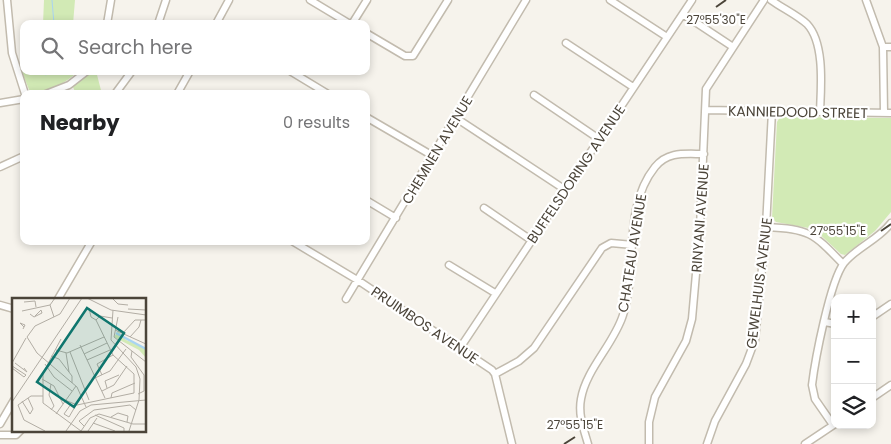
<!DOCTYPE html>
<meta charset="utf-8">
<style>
:root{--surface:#fff;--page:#f6f6f6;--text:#202124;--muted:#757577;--line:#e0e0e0}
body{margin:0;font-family:Poppins,sans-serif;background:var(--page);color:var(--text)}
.controls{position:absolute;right:15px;bottom:15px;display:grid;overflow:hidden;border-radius:10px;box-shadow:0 2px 8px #0003}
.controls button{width:45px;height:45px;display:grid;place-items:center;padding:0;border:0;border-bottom:1px solid var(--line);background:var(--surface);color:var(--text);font:25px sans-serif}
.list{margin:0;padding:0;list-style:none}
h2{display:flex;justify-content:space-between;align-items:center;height:65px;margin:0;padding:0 20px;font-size:21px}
h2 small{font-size:16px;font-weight:400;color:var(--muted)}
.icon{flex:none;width:28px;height:28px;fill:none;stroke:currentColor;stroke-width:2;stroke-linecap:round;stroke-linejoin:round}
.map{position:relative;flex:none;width:891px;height:444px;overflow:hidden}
.search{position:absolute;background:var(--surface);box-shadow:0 2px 8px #0003;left:20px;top:20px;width:350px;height:55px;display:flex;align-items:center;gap:12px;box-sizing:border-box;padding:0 18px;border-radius:10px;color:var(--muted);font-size:19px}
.panel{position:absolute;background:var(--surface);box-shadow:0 2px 8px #0003;left:20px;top:90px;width:350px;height:155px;border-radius:10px}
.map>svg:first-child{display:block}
</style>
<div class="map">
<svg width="891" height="444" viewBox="0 0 891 444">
<rect width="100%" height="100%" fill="#f6f3ec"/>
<path fill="#d2eab5" d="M44 0H75L73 24H43Z
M24 65V71H79C65 83 48 94 30 92L20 67Z
M89 71H96L102 94H76L73 87Z
M780 117 891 118V212L875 231 845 255 841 254 814 229 776 222 772 218 777 122Z"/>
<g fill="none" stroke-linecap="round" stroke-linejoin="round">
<path stroke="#a9d4f2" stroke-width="1" d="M52 0 54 24
M46 75 48 71"/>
<g stroke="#c2bbae" stroke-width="9">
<path id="minor" d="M7 0 12 53 25 94
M310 0 350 24
M610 0 667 37
M771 0C782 8 797 15 807 24 825 43 821 87 820 112
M866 0 883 47 884 113
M683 14 733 47
M107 24 111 0
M158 24 166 0
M216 24 229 0
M352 24 367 0
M366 33 405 56H413L448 0
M566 43 633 87
M883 47H891
M290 71 328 94
M46 94 69 85 87 71
M115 94 132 71
M177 94 190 71
M534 95 599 139
M0 103 24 99
M705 110 891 113
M366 117 433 156
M456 118 564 189
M0 167 24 156
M366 200 396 218
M484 208 531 240
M766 227C810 229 813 233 843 264
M292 241 359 281 492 370 495 374 512 444
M449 265 495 293
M58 299 92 241
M346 299 526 0
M0 305 14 309
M872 317 891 304
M825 322 835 324
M460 348 692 0
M495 374 519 361 534 348 602 248 611 243 633 245
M872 398 891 385
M0 424 14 400
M833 425 815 399 812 385C815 360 830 281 844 263 857 247 878 240 891 223
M0 435H16L21 430
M588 444C584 430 578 415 581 399 586 369 614 344 623 315 638 268 622 208 655 167 668 151 685 154 704 154
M649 444V422L655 397 686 341 692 319 700 228 706 89 764 0
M707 444 715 421 746 364 755 340 766 227 772 111
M805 444 835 424"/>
</g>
<use href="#minor" stroke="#fff" stroke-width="6"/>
</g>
<path fill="none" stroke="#4b4439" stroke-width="2" d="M716 7 726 0M881 231 891 224M564 444 575 437"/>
<g text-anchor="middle" stroke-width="4.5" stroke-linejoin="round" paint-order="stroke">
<g font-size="14" fill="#4b4439" stroke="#fff">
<text transform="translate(798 112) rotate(1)" y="5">KANNIEDOOD STREET</text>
<text transform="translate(437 150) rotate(-59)" y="5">CHEMNEN AVENUE</text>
<text transform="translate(576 174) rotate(-56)" y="5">BUFFELSDORING AVENUE</text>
<text transform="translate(700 218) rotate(-86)" y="5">RINYANI AVENUE</text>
<text transform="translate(632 253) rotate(-81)" y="5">CHATEAU AVENUE</text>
<text transform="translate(759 283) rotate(-83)" y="5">GEWELHUIS AVENUE</text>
<text transform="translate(425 325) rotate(34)" y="5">PRUIMBOS AVENUE</text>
</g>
</g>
<g transform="translate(12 298)">
<rect width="134" height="134" fill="#f6f3ec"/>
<path d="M106 33 114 42 134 50V60L127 52 102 39Z" fill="#d2eab5"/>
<path fill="none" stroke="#a9d4f2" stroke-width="2.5" d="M104 35 134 51"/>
<path fill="none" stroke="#b2ada4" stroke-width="1" d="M75 0 99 12 134 17M100 0 106 6 116 7M12 4 23 3 24 9M77 10 79 19 84 22M116 11 134 12M101 12 99 42 124 69 128 81 127 102 117 133M10 13 38 7M18 16 22 19 30 15 29 12 23 18M42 19 38 7 43 0M106 19 102 39 134 64M84 22 88 18 100 20M11 31 13 27 8 25 12 29M103 32 134 46M111 35 123 22H134M15 39 25 55 65 89 74 109M15 39 23 28 48 16 58 0M118 39 127 29 129 22M49 41 31 75V105L69 133M68 47 93 100M44 52 55 55 92 39M120 53 119 59 132 77V93L126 96M58 54 77 102M54 55 57 74M72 56 95 45M39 58 47 61 60 78V85M75 62 98 52M0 65 14 40M3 65 15 74 12 70M33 66 42 79 60 93M0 68 14 77 12 79 0 70M90 77 85 66 101 57M83 80 98 73 114 51M30 81 42 88 51 106M95 90 93 83 107 77M90 93 102 87 115 68M31 98H19L6 107 12 122 33 133M99 100 100 95 123 85M53 102 65 107 122 95V76L101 57 84 22M10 103 18 116 21 111 16 100M0 104 70 0M59 106 52 116 57 119 64 107M39 112 42 108 37 97 39 86M44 116 64 88M83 117 112 130V133M99 119 106 115 116 118 115 124M81 125 103 133M72 128 67 123 82 112 118 107 124 112M54 133 68 113 79 107 134 102M69 133 78 120 87 116 121 126H134M76 133 85 120"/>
<path fill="#0f766e" fill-opacity="0.15" stroke="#0f766e" stroke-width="2.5" d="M75 10 112 35 62 109 25 84Z"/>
<rect width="134" height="134" fill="none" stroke="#4b4439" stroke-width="2.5"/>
</g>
<g font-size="12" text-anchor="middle" fill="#4b4439" stroke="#fff" stroke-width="4.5" stroke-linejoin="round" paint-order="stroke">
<text x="716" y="24">27°55'30"E</text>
<text x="838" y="235">27°55'15"E</text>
<text x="575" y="429">27°55'15"E</text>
</g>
</svg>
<div class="controls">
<button>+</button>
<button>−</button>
<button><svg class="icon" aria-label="layers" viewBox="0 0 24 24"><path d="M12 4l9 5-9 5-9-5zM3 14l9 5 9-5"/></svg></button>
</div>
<div class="search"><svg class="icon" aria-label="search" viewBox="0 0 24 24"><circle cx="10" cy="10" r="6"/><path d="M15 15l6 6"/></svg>Search here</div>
<section class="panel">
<h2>Nearby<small>0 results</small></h2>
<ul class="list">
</ul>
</section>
</div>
